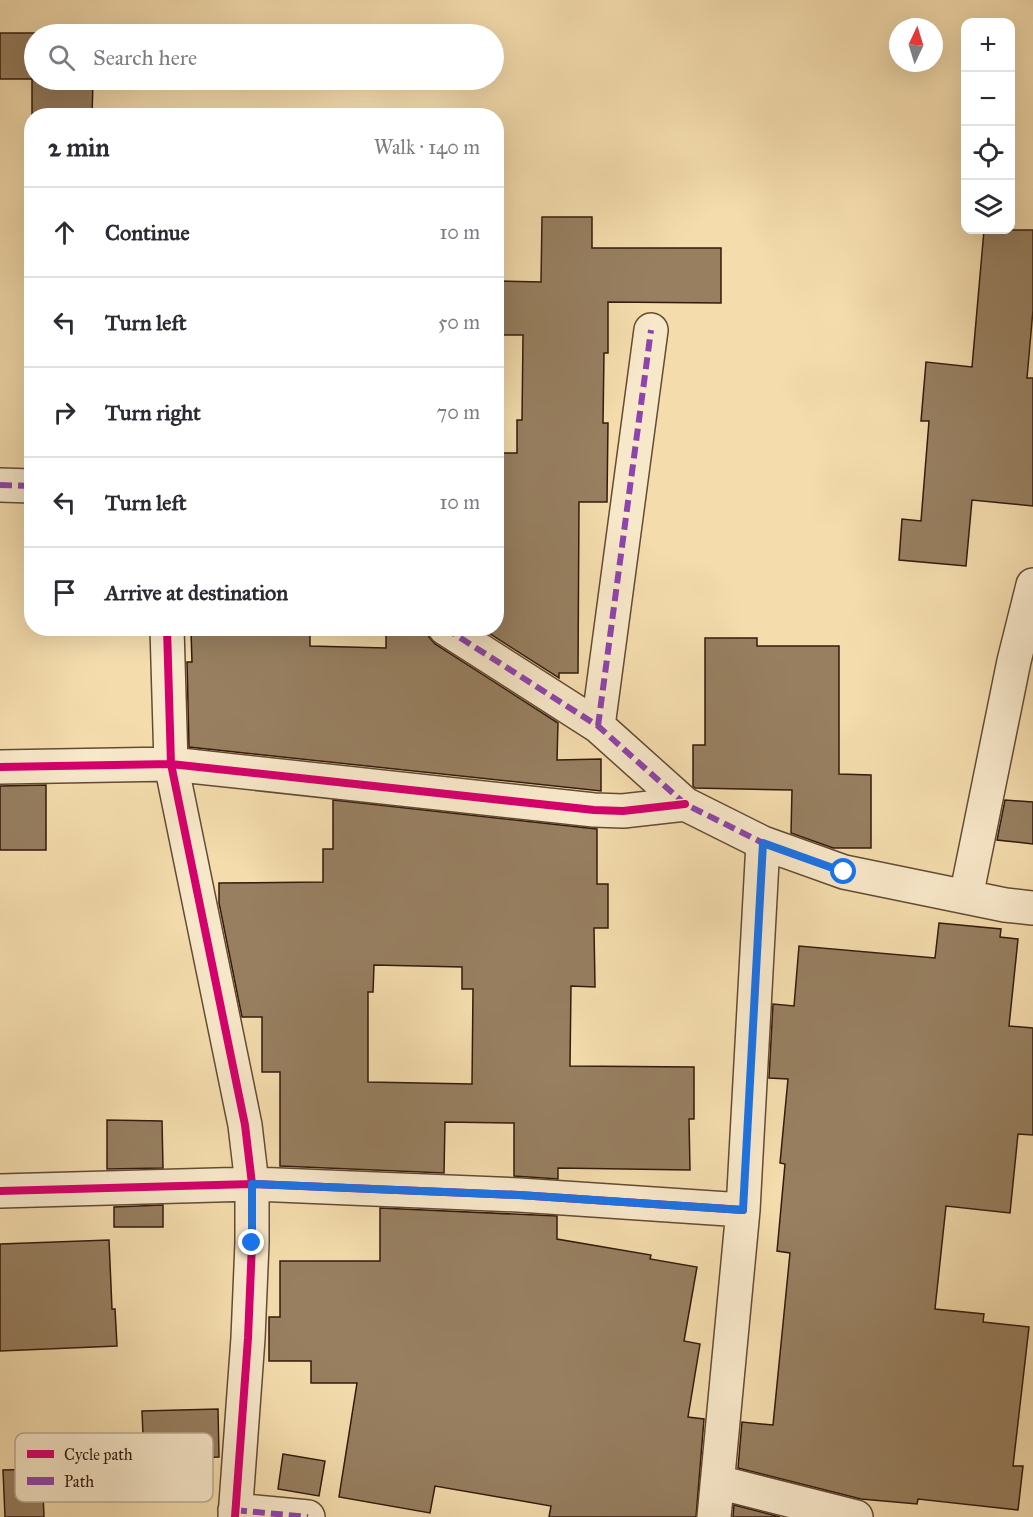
<!DOCTYPE html>
<meta charset="utf-8">
<style>
:root{--surface:#fff;--page:#f7f7f7;--text:#2b2b33;--muted:#7c7c81;--line:#e1e1e2}
body{margin:0;font-family:"IM FELL Great Primer",serif;background:var(--page);color:var(--text)}
.controls{position:absolute;right:18px;top:18px;display:grid;overflow:hidden;border-radius:12px;box-shadow:0 6px 24px #0002}
.controls button{width:54px;height:54px;display:grid;place-items:center;padding:0;border:0;border-bottom:2px solid var(--line);background:var(--surface);color:var(--text);font:30px sans-serif}
.compass{position:absolute;left:889px;top:18px;width:54px;height:54px;border-radius:50%;background:var(--surface);box-shadow:0 6px 24px #0002;rotate:4deg}
.stop{position:absolute;width:18px;height:18px;margin:-14px;border:4px solid #1a73e8;border-radius:50%;background:#fff}
.stop.end{background:#1a73e8;border-color:#fff;box-shadow:0 2px 6px #0008}
.list{margin:0;padding:0;list-style:none}
h2{display:flex;justify-content:space-between;align-items:center;height:78px;margin:0;padding:0 24px;font-size:26px}
h2 small{font-size:20px;font-weight:400;color:var(--muted)}
.list li{display:grid;grid-template-columns:39px 1fr auto;gap:18px;align-items:center;box-sizing:border-box;height:90px;padding:0 24px;border-top:2px solid var(--line)}
.list b{display:block;font-size:22px;white-space:nowrap}
.list em{font-size:20px;font-style:normal;color:var(--muted)}
.icon{flex:none;width:33px;height:33px;fill:none;stroke:currentColor;stroke-width:2;stroke-linecap:round;stroke-linejoin:round}
.map{position:relative;flex:none;width:1033px;height:1517px;overflow:hidden}
.search{position:absolute;background:var(--surface);box-shadow:0 6px 24px #0002;left:24px;top:24px;width:480px;height:66px;display:flex;align-items:center;gap:15px;box-sizing:border-box;padding:0 21px;border-radius:33px;color:var(--muted);font-size:22px}
.panel{position:absolute;background:var(--surface);box-shadow:0 6px 24px #0002;left:24px;top:108px;width:480px;height:528px;border-radius:24px}
.map>svg:first-child{display:block}
</style>
<div class="map">
<svg width="1033" height="1517" viewBox="0 0 1033 1517">
<rect width="100%" height="100%" fill="#f4dcad"/>
<filter id="stains"><feTurbulence type="fractalNoise" baseFrequency=".00333" numOctaves="4"/><feColorMatrix values="0 0 0 0 .2 0 0 0 0 .09 0 0 0 0 .02 0 0 0 .5 -.17"/></filter>
<radialGradient id="worn" r=".72"><stop offset=".6" stop-color="#630" stop-opacity="0"/><stop offset="1" stop-color="#630" stop-opacity=".3"/></radialGradient>
<path fill="#977f60" stroke="#331b0c" stroke-width="1.5" fill-rule="evenodd" d="M0 33H93L34 34V80H93L92 116H32V79H0Z
M542 217H592V248H721V303L608 302V353H604L603 423H608L607 502H579L578 673H559V678L481 628H496L498 453H517V420H522L523 335H496V281L541 282Z
M984 230H1033V310L1027 378H1033V506L972 500 966 566 899 560 902 519 921 521 929 421H921L926 362 972 367Z
M386 628H426L429 637 435 644 558 723 557 760 601 759V791L189 747 187 662H192L191 631 310 632V646L386 648Z
M705 638H757V646H839V774L871 775V848H833L791 833 792 790 695 788 693 786V745H705Z
M46 785V850H0V786Z
M333 800 597 829V884H608V928H594L595 987 571 986 570 1066 694 1067V1119H689L690 1170 558 1168V1179L514 1176V1123L445 1122 444 1173 280 1166V1072H262V1017H242L219 903V883L323 882V849H333ZM374 965 462 967V989H473L472 1084 368 1082V992H373Z
M1005 800 1033 802V844L997 840Z
M939 923 1001 929 1000 937 1018 939 1009 1026 1033 1028V1135L1018 1134 1010 1213 946 1206 935 1309 984 1314 983 1322 1029 1327 1013 1466H1023L1018 1510 918 1499 917 1504 861 1499 738 1468 742 1422 773 1425 790 1253 777 1251 785 1164 780 1163 788 1079 769 1078 773 1004 794 1006 799 946 935 958Z
M107 1120 162 1121 163 1168 107 1169Z
M163 1205V1227H114V1207Z
M380 1208 557 1216V1239L651 1255 650 1259 697 1267 684 1341 700 1344 688 1417 704 1419 696 1517H549L551 1506 435 1486 430 1513 339 1497 357 1383H311V1361H269V1317H280V1261H380Z
M109 1240 112 1309H115L117 1346 0 1351V1244Z
M218 1409 219 1457 144 1460 142 1411Z
M283 1454 325 1461 319 1496 278 1489Z
M42 1469 44 1517H5L3 1470Z
M734 1505 780 1517H733Z"/>
<g fill="none" stroke-linecap="round" stroke-linejoin="round">
<g stroke="#634b34" stroke-width="36">
<path id="minor" d="M0 485 32 486
M167 628 171 764 245 1125 252 1184V1243L248 1338 235 1517
M445 628 598 726 685 804 763 843 844 872 1005 905 1033 908
M598 726 651 330
M0 767 171 764 594 810 623 811 685 804
M966 897 1014 661 1033 585
M0 1191 252 1184 519 1195 743 1210
M718 1482 856 1517
M235 1510 308 1517
M714 1517 743 1210 763 843"/>
</g>
<use href="#minor" stroke="#f8e8ca" stroke-width="33"/>
<path stroke="#8e44ad" stroke-width="6" stroke-dasharray="12 6" stroke-linecap="butt" d="M0 485 32 486
M445 628 598 726 685 804 763 843
M598 726 651 330
M235 1510 308 1517"/>
<g stroke="#f8e8ca" stroke-width="11">
<path id="cycleway" d="M167 628 171 764 245 1125 252 1184V1243L248 1338 235 1517
M0 767 171 764 594 810 623 811 685 804
M0 1191 252 1184 519 1195 743 1210"/>
</g>
<use href="#cycleway" stroke="#d6006c" stroke-width="8"/>
</g>
<g fill="none" stroke-linecap="round" stroke-linejoin="round">
<path stroke="#1a73e8" stroke-width="8" d="M252 1243V1184L519 1195 743 1210 763 843 844 872"/>
</g>
<rect x="15" y="1433" width="198" height="69" rx="9" fill="#f8e8ca" stroke="#bdaa91" stroke-width="1.5"/>
<rect x="27" y="1450" width="27" height="8" fill="#d6006c"/>
<rect x="27" y="1477" width="27" height="8" fill="#8e44ad"/>
<g font-size="16" fill="#331b0c">
<text x="64" y="1460">Cycle path</text>
<text x="64" y="1487">Path</text>
</g>
<rect width="100%" height="100%" filter="url(#stains)"/>
<rect width="100%" height="100%" fill="url(#worn)"/>
</svg>
<div class="controls">
<button>+</button>
<button>−</button>
<button><svg class="icon" aria-label="locate" viewBox="0 0 24 24"><circle cx="12" cy="12" r="6"/><path d="M12 2v4M12 18v4M2 12h4M18 12h4"/></svg></button>
<button><svg class="icon" aria-label="layers" viewBox="0 0 24 24"><path d="M12 4l9 5-9 5-9-5zM3 14l9 5 9-5"/></svg></button>
</div>
<svg class="compass" viewBox="-18 -18 36 36"><path d="M0-13l5 13h-10z" fill="#e53935"/><path d="M0 13l5-13h-10z" fill="#7c7c81"/></svg>
<div class="stop" style="left:844px;top:872px"></div>
<div class="stop end" style="left:252px;top:1243px"></div>
<div class="search"><svg class="icon" aria-label="search" viewBox="0 0 24 24"><circle cx="10" cy="10" r="6"/><path d="M15 15l6 6"/></svg>Search here</div>
<section class="panel">
<h2>2 min<small>Walk · 140 m</small></h2>
<ul class="list">
<li><svg class="icon" aria-label="ahead" viewBox="0 0 24 24"><path d="M12 20V5M6 11l6-6 6 6"/></svg><div><b>Continue</b></div><em>10 m</em></li>
<li><svg class="icon" aria-label="left" viewBox="0 0 24 24"><path d="M17 20v-9H6M10 6l-5 5 5 5"/></svg><div><b>Turn left</b></div><em>50 m</em></li>
<li><svg class="icon" aria-label="right" viewBox="0 0 24 24"><path d="M7 20v-9h11M14 6l5 5-5 5"/></svg><div><b>Turn right</b></div><em>70 m</em></li>
<li><svg class="icon" aria-label="left" viewBox="0 0 24 24"><path d="M17 20v-9H6M10 6l-5 5 5 5"/></svg><div><b>Turn left</b></div><em>10 m</em></li>
<li><svg class="icon" aria-label="arrive" viewBox="0 0 24 24"><path d="M6 21V4h12l-3 4 3 4H6"/></svg><div><b>Arrive at destination</b></div></li>
</ul>
</section>
</div>
